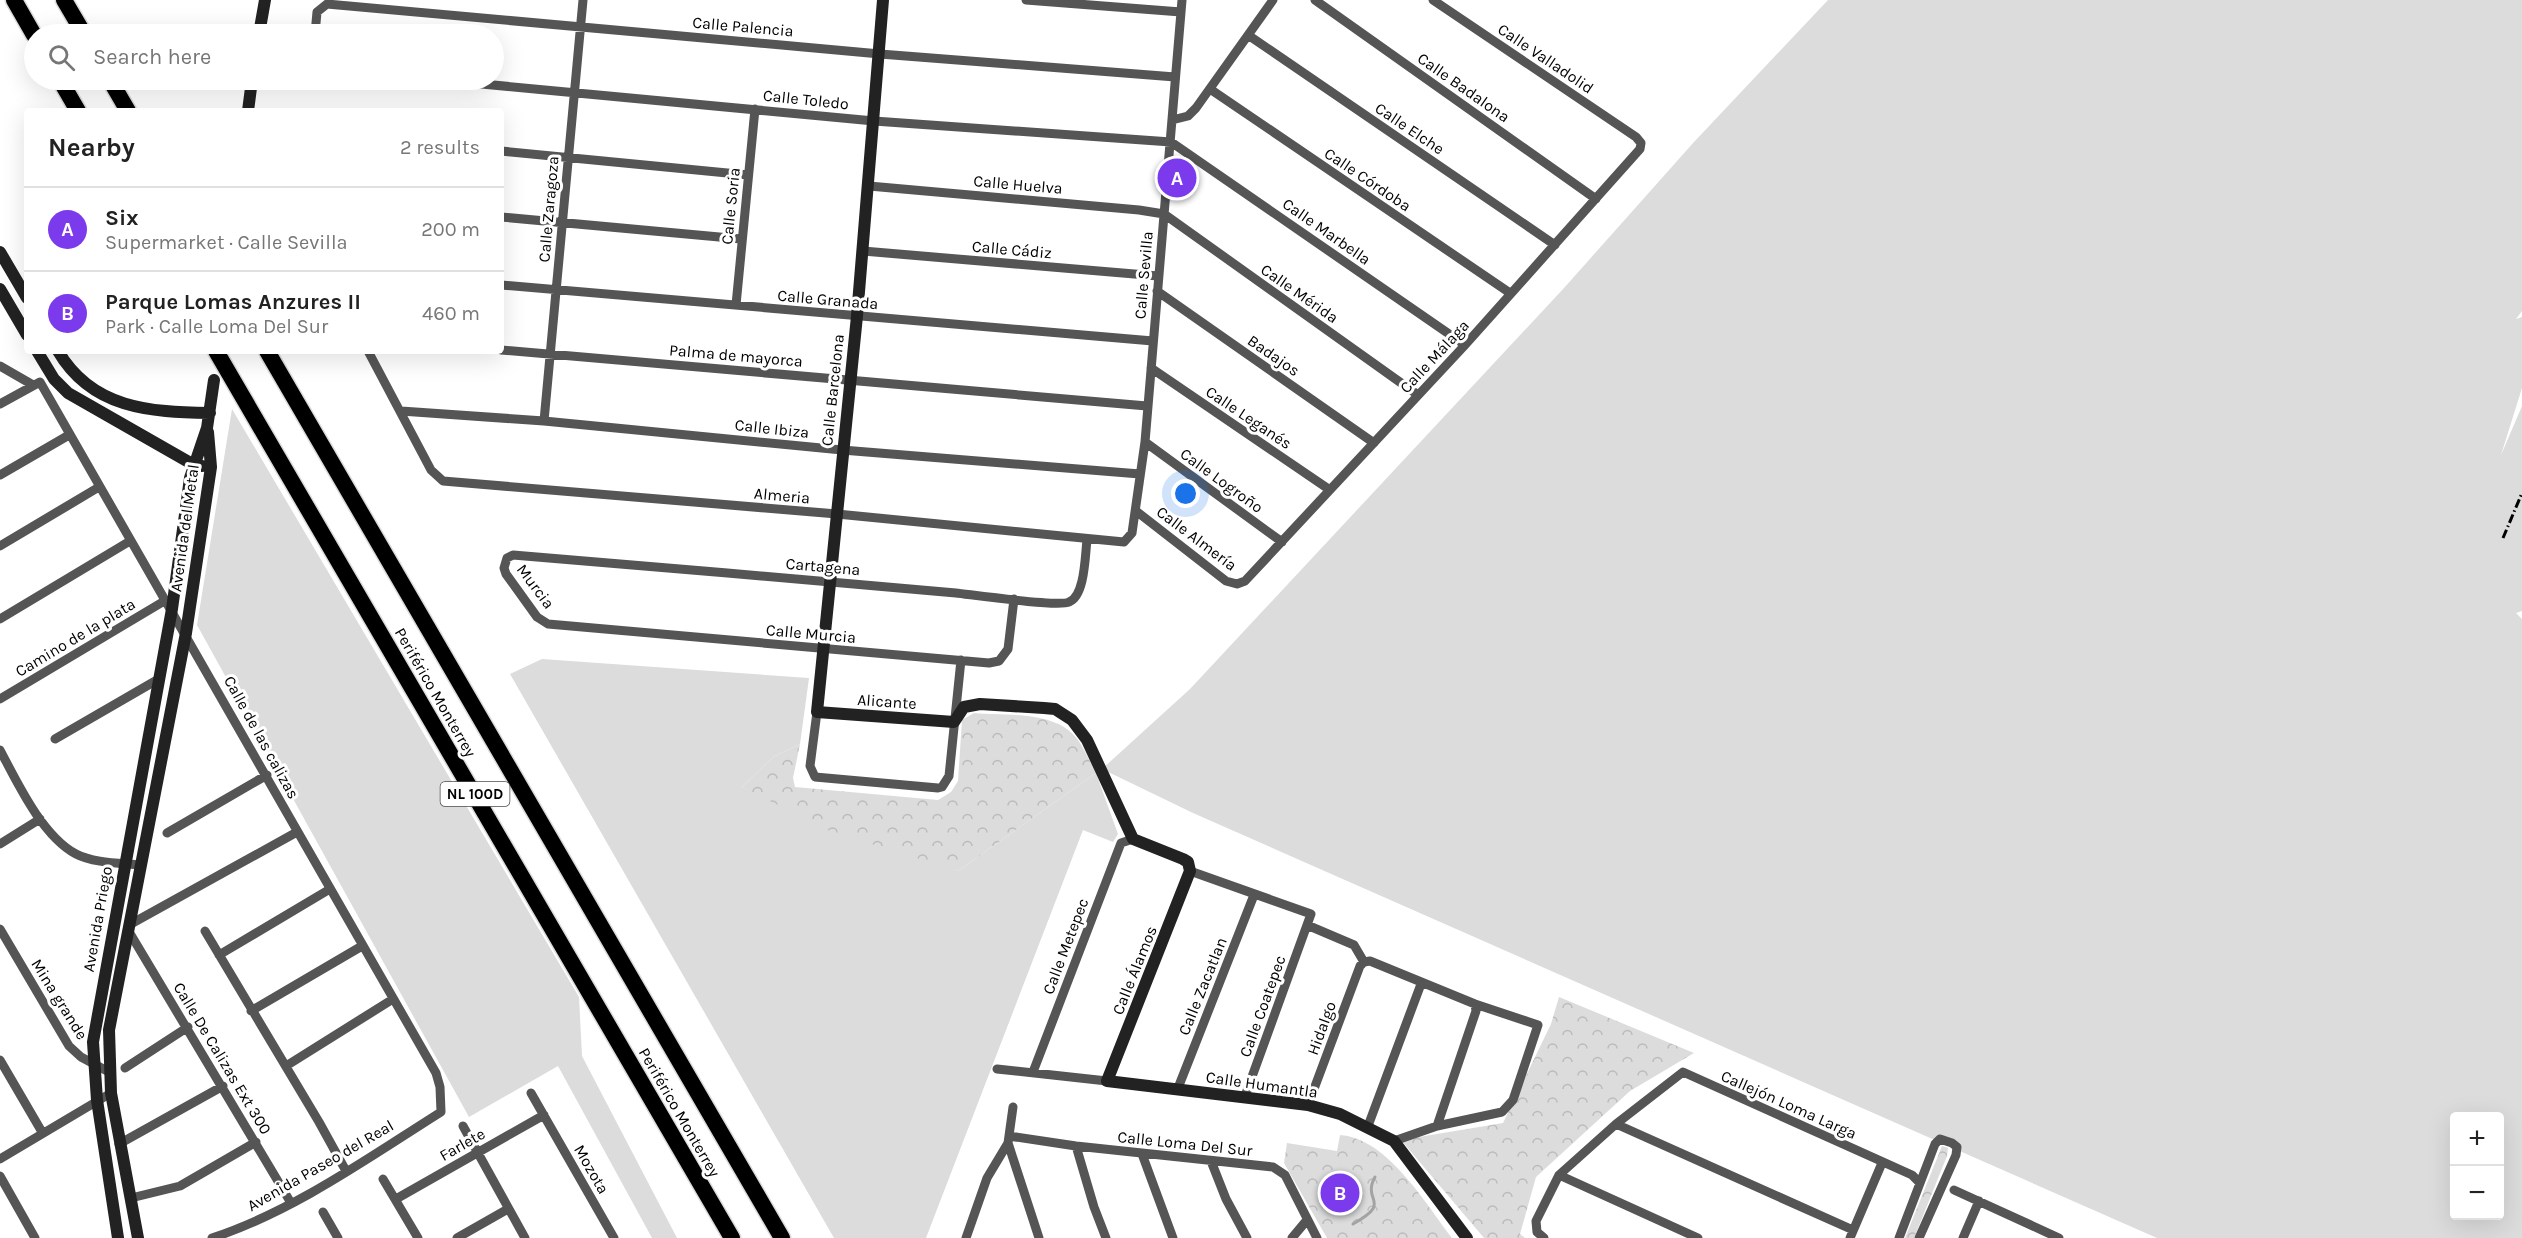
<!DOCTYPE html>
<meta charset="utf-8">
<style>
:root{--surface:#fff;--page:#f6f6f6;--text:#222;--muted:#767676;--line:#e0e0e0;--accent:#7c3aed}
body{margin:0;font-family:Karla,sans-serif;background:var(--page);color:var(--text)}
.controls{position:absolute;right:18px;bottom:18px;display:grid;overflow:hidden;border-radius:6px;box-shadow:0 6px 24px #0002}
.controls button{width:54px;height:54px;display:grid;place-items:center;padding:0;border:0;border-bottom:2px solid var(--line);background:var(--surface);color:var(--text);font:30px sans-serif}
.you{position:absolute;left:1186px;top:494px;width:21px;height:21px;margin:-15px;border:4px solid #fff;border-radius:50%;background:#1a73e8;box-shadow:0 0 0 9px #1a73e833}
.badge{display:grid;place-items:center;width:39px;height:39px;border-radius:50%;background:var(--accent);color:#fff;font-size:20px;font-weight:700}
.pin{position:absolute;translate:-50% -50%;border:3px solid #fff;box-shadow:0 2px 6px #0006}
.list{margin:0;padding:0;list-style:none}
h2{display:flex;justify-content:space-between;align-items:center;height:78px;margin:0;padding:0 24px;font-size:26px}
h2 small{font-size:20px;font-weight:400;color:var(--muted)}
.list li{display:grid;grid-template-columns:39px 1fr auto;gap:18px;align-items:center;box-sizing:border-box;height:84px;padding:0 24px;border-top:2px solid var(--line)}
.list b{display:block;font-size:22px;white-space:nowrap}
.list p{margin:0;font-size:20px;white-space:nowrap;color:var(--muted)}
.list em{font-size:20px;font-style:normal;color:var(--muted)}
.icon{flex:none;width:33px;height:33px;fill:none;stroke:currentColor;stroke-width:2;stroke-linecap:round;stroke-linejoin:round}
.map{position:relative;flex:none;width:2522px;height:1238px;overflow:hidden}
.search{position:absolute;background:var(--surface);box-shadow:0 6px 24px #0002;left:24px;top:24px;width:480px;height:66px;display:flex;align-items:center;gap:15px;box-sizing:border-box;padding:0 21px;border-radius:33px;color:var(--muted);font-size:22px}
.panel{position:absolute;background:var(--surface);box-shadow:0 6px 24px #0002;left:24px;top:108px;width:480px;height:246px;border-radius:6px}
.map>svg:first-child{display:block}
</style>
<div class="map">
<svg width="2522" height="1238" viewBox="0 0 2522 1238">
<defs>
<pattern id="park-crowns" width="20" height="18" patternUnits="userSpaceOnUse" patternTransform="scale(1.5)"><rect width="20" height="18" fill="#dcdcdc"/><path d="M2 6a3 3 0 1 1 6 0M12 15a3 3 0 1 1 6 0" fill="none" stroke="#bbb"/></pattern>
</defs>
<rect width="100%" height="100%" fill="#fff"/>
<path fill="#dcdcdc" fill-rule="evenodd" d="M1828 0H2522V311L2516 319 2522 317V388L2501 455 2522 406V611L2516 613 2522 619V1238H2157L1193 813 1102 769 1190 689 1564 288 1694 142ZM2454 1116H2500V1216H2454Z
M232 409 579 997 582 1056 677 1238H652L558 1066 469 1117 197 625Z
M542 659 809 678 800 744 773 757 742 787 958 871 1096 773 1118 834 1113 842 1083 830 926 1238H834L510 674Z"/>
<path fill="url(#park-crowns)" d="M974 713C1006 716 1057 710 1078 740 1085 750 1090 762 1096 773L958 871 827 830 742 787 773 757 800 744 793 778 795 787 938 800 951 792 958 781 962 720Z
M1559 997 1694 1053 1630 1091 1536 1177 1520 1234 1525 1238H1484L1401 1140 1503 1123 1551 1024Z
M1340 1135C1387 1138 1426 1204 1452 1238H1327L1284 1163 1287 1143 1337 1151Z
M1942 1146 1948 1148 1947 1156 1914 1238H1905Z"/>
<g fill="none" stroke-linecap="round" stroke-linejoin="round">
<path stroke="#a3a3a3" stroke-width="3" d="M1353 1224C1394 1201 1361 1202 1375 1177"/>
<g stroke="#dbdbdb" stroke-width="19">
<path id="highway" d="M14 0 34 35
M64 0 84 34
M60 80 78 111
M110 80 128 111
M216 351 732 1238
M267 351 782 1238"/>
</g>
<path stroke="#555" stroke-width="9" d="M1026 0 1181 12
M1315 0 1596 199
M315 34 317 12 327 4 880 54 1175 77
M1248 35 1555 245
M440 80 874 121 1171 142 1465 345
M1210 89 1510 293
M1172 120 1188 116 1196 108 1273 0
M501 151 748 175
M869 186 1139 210 1164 214 1418 395
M501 217 741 239
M863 251 1158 276
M501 285 1153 341
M1157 291 1374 443
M736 305 755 109
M501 350 1147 406
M368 351 431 470 443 481 837 514 1124 542 1132 533 1145 442 1182 0
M0 366 33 385
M1151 368 1330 490
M0 404 40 382 436 1073 440 1087 441 1112C368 1158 294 1211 212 1238
M401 411 544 421 842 450 1140 474
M544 421 583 0
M1145 442 1282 542
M0 475 69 435
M1136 511 1226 581 1237 584 1245 581 1465 345 1640 149 1641 143 1636 137 1433 0
M0 546 99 487
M1014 599 1008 649 999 661 989 663 548 624 537 617 506 574 504 568 507 558 513 555C661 567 808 580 956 593 974 595 1058 607 1069 602 1085 596 1085 556 1087 540
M0 619 130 541
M0 699 166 600
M817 712 810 766 815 777 938 788 942 787 949 776 961 660
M55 739 157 680
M0 750C17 782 42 836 76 854 93 863 120 863 140 865
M167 833 267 775
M0 844 40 819
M1190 871 1311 914 1245 1096
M129 925 297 832
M1307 925 1354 945 1364 962
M0 929 69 1046 81 1057 109 1072
M128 930 291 1203
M205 931 319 1122 346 1171
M219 955 330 889
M1364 962 1370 961 1475 1004 1538 1025 1513 1100 1502 1112 1437 1126 1394 1141
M251 1011 362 946
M0 1060 42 1132
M286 1066 393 999
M125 1068 188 1027
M997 1069 1107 1081
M1033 1072 1121 843 1133 839
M1178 1088 1254 895
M531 1093 614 1238
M1308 1105 1360 966 1364 962
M1616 1124 1853 1230
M463 1126 525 1238
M1368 1126 1421 984
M1437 1126 1476 1011 1475 1004
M1009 1136 1076 1146 1273 1167 1285 1175 1317 1238
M1008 1143 1039 1238
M119 1144 223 1086
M1076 1146 1094 1207 1106 1238
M1142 1154 1173 1238
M0 1159 111 1093
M1211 1161 1226 1199 1247 1238
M1559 1175 1698 1238
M0 1176 35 1238
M383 1179 418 1238
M1954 1190 2059 1238
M131 1198 180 1186 256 1142
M396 1199 544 1115
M323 1212 338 1238
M457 1238 508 1209
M966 1238 987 1178 1008 1143 1013 1107
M1292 1238 1307 1220
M1544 1238 1537 1232 1536 1221 1559 1175 1616 1124 1683 1072 1912 1175 1919 1182
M1850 1238 1882 1163
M1899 1238 1935 1144 1940 1139 1952 1143 1957 1147 1956 1155 1919 1238
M1963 1238 1979 1201"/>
<path stroke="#222" stroke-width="12" d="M883 0 857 316 817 712 954 722 964 707 980 704 1044 708 1055 709 1072 720 1087 740 1133 839 1183 859 1188 862 1190 871 1107 1081 1308 1105 1340 1114 1394 1141 1467 1238
M259 34 265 0
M248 111 252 80
M0 252 27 298
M0 289 27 335
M37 351 54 379 68 393 194 465 202 466
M58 351C92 409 150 412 210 413
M118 1238 97 1100 93 1042 172 609 190 478 207 428 214 380
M138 1238 111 1093 109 1030 186 633 211 467 208 432"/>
<use href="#highway" stroke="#000" stroke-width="16"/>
<path stroke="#000" stroke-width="3" stroke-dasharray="9 3 1.5 3" stroke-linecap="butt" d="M2503 538 2522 493"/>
</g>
<g text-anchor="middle" stroke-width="6" stroke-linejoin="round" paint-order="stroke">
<rect fill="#fff" stroke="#4c4c4c" stroke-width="1.5" x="440.5" y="782" width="69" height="24" rx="4.5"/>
<g font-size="15" font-weight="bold" fill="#000">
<text x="475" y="799">NL 100D</text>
</g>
<g font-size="16" fill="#000" stroke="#fff">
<text transform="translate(743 26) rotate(5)" y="6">Calle Palencia</text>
<text transform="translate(1546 58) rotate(34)" y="6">Calle Valladolid</text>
<text transform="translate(1464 87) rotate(35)" y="6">Calle Badalona</text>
<text transform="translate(806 99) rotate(6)" y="6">Calle Toledo</text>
<text transform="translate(1410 128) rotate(34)" y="6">Calle Elche</text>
<text transform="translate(1368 179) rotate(34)" y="6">Calle Córdoba</text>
<text transform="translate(1018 184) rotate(5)" y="6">Calle Huelva</text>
<text transform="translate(730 206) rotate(-84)" y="6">Calle Soria</text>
<text transform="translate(548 209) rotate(-85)" y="6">Calle Zaragoza</text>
<text transform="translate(1327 231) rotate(35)" y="6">Calle Marbella</text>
<text transform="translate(1012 249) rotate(5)" y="6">Calle Cádiz</text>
<text transform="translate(1143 275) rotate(-85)" y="6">Calle Sevilla</text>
<text transform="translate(1300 293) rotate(35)" y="6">Calle Mérida</text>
<text transform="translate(828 299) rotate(5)" y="6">Calle Granada</text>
<text transform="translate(736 355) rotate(5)" y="6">Palma de mayorca</text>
<text transform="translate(1274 355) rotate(35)" y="6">Badajos</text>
<text transform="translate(1434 356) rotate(-47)" y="6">Calle Málaga</text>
<text transform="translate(832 390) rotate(-84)" y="6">Calle Barcelona</text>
<text transform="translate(1249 417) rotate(34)" y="6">Calle Leganés</text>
<text transform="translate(772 428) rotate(6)" y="6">Calle Ibiza</text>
<text transform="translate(1222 480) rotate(36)" y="6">Calle Logroño</text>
<text transform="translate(782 495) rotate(5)" y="6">Almeria</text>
<text transform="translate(184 528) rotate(-82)" y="6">Avenida del Metal</text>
<text transform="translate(1197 538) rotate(37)" y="6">Calle Almería</text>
<text transform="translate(823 566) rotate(5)" y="6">Cartagena</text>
<text transform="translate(536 586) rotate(53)" y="6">Murcia</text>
<text transform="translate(811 633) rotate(5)" y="6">Calle Murcia</text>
<text transform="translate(75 637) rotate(-31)" y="6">Camino de la plata</text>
<text transform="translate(436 692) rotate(60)" y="6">Periférico Monterrey</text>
<text transform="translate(887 701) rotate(4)" y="6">Alicante</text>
<text transform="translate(262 737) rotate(61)" y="6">Calle de las calizas</text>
<text transform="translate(97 919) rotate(-80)" y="6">Avenida Priego</text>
<text transform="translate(1065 946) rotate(-69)" y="6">Calle Metepec</text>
<text transform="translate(1134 970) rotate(-68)" y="6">Calle Álamos</text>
<text transform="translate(1202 986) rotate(-68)" y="6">Calle Zacatlan</text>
<text transform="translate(60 999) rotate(58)" y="6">Mina grande</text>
<text transform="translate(1262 1006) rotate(-70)" y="6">Calle Coatepec</text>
<text transform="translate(1321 1028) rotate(-70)" y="6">Hidalgo</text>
<text transform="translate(223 1058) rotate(59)" y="6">Calle De Calizas Ext 300</text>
<text transform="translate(1262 1084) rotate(8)" y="6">Calle Humantla</text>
<text transform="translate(1789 1104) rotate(24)" y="6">Callejón Loma Larga</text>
<text transform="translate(680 1112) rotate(60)" y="6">Periférico Monterrey</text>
<text transform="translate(1185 1143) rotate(6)" y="6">Calle Loma Del Sur</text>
<text transform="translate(462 1144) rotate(-30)" y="6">Farlete</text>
<text transform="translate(320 1165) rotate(-30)" y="6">Avenida Paseo del Real</text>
<text transform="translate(592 1169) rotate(60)" y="6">Mozota</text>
</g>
</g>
</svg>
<div class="controls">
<button>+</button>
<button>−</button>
</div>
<div class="you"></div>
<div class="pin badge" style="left:1177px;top:178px">A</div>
<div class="pin badge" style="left:1340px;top:1193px">B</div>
<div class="search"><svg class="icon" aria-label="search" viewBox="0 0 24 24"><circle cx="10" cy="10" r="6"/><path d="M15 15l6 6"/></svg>Search here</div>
<section class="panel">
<h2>Nearby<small>2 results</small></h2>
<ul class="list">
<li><span class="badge">A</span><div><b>Six</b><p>Supermarket · Calle Sevilla</p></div><em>200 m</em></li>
<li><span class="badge">B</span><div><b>Parque Lomas Anzures II</b><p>Park · Calle Loma Del Sur</p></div><em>460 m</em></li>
</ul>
</section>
</div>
